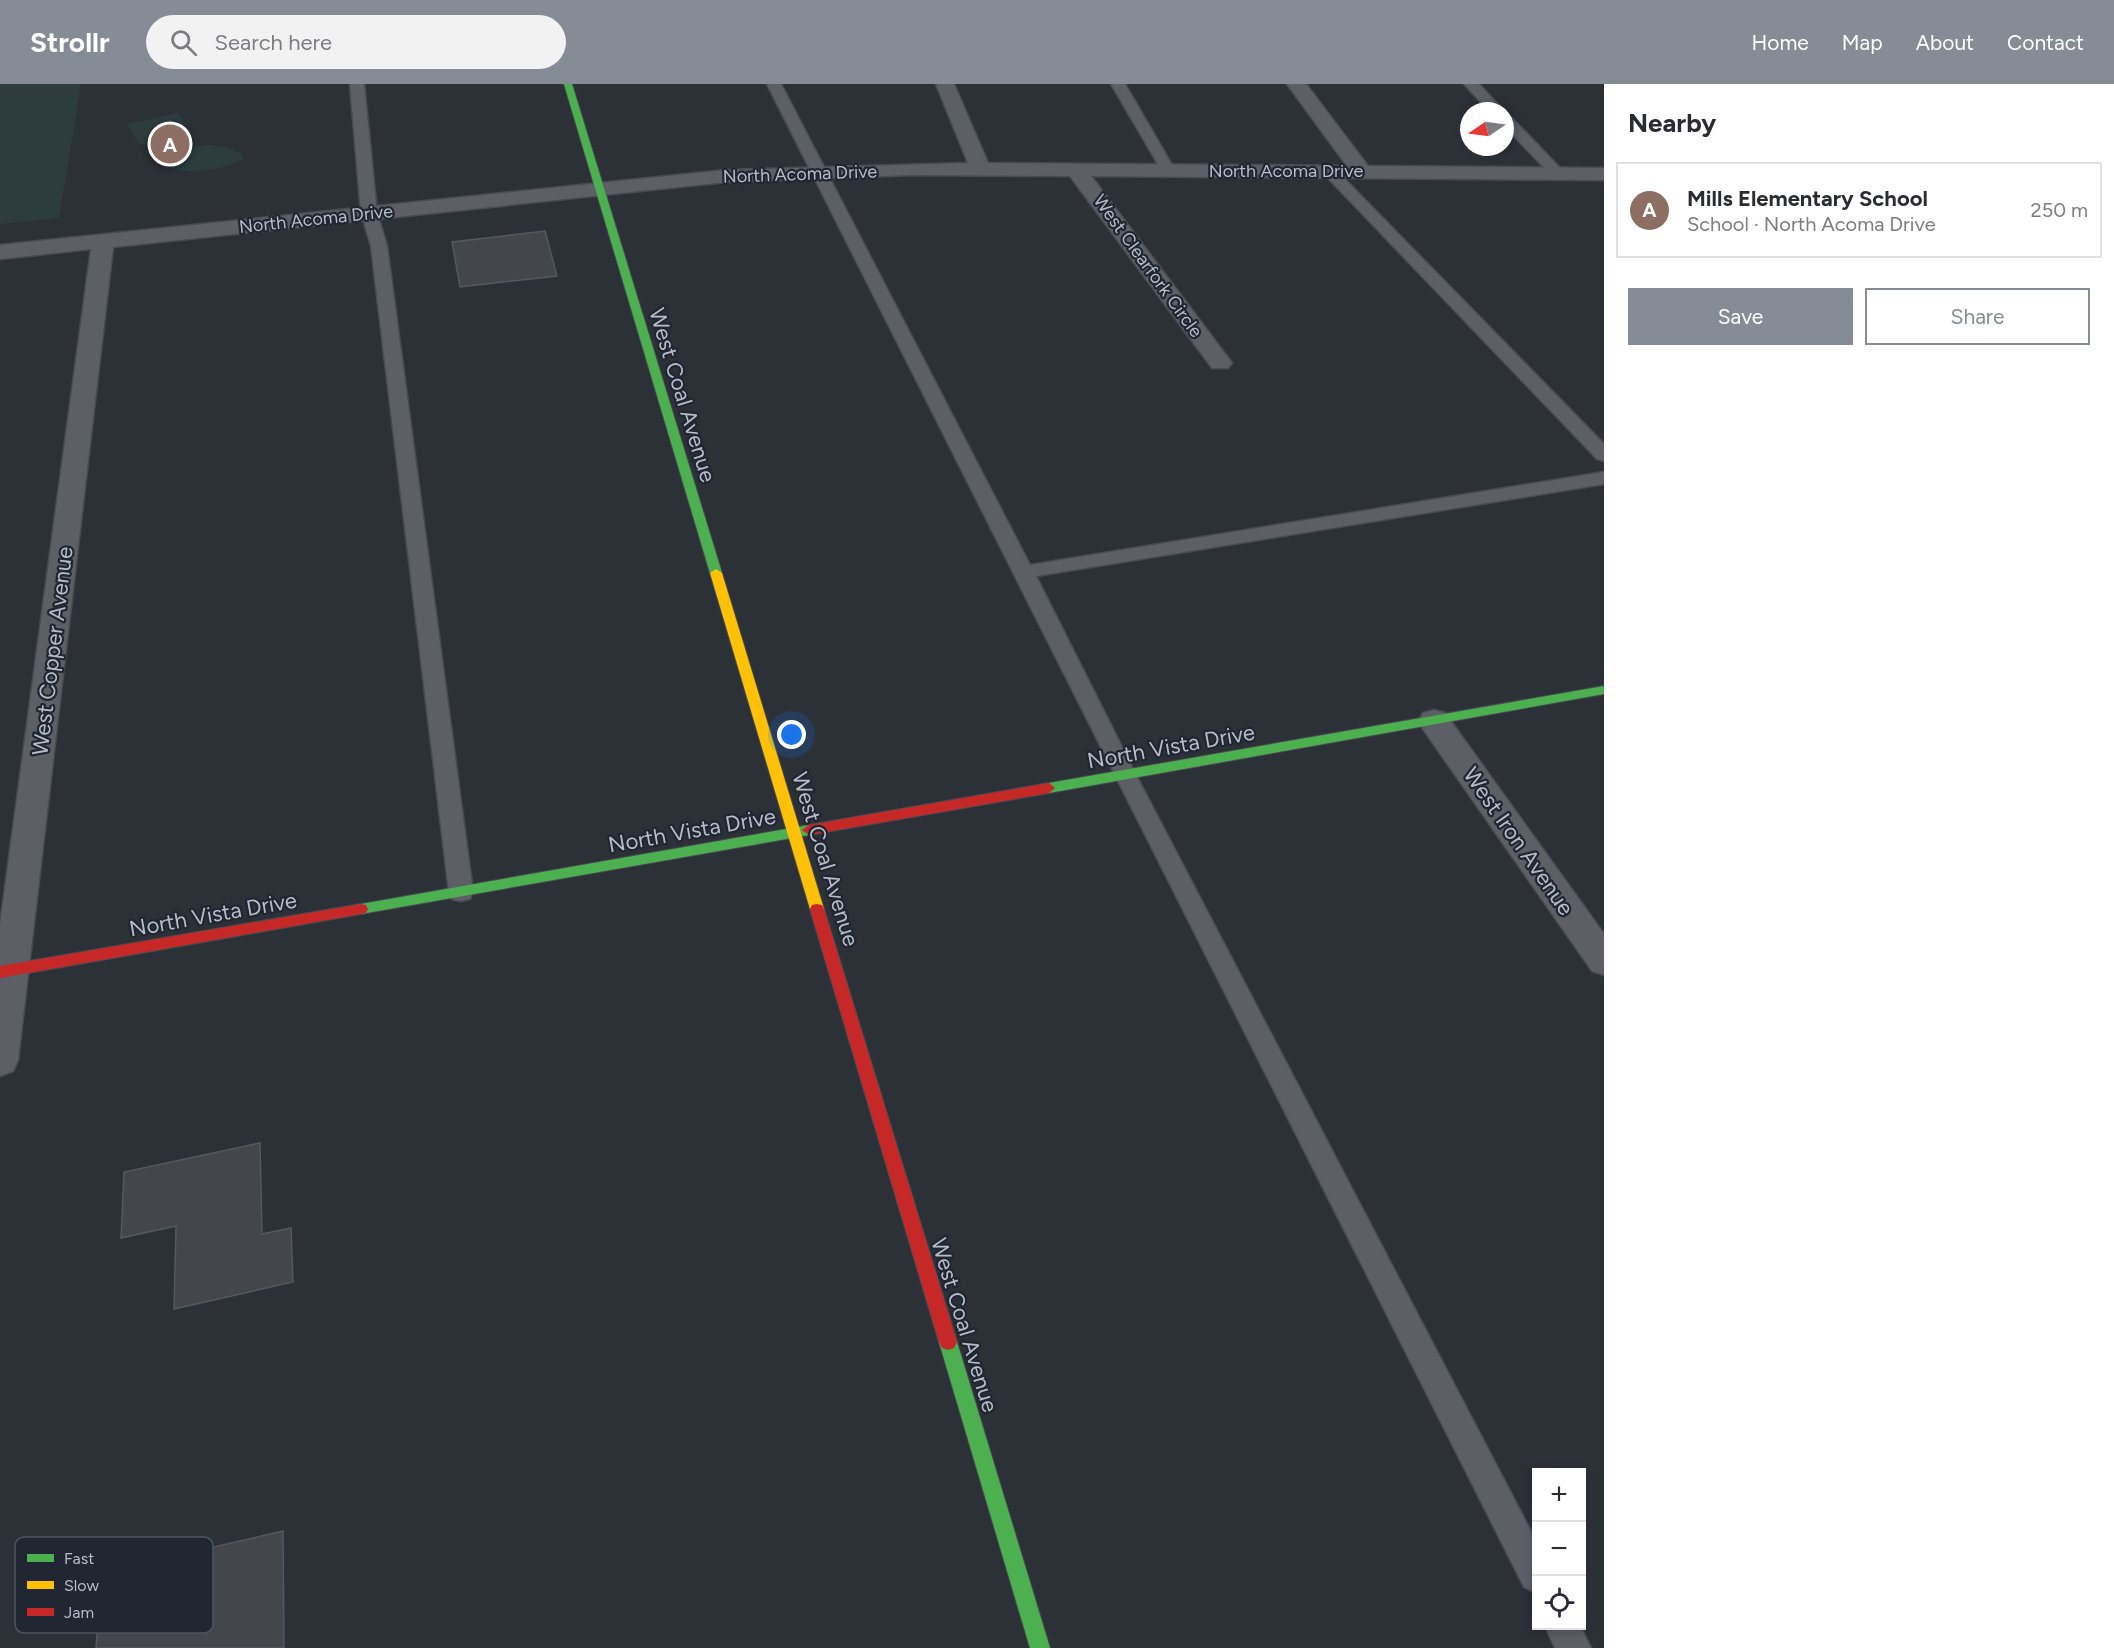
<!DOCTYPE html>
<meta charset="utf-8">
<style>
:root{--surface:#fff;--page:#f2f2f3;--text:#2b2b33;--muted:#7c7c81;--line:#e1e1e2;--accent:#868c95}
body{margin:0;font-family:Figtree,sans-serif;background:var(--page);color:var(--text)}
.controls{position:absolute;right:18px;bottom:18px;display:grid;overflow:hidden;border-radius:0px;box-shadow:0 3px 9px #0003}
.controls button{width:54px;height:54px;display:grid;place-items:center;padding:0;border:0;border-bottom:2px solid var(--line);background:var(--surface);color:var(--text);font:30px sans-serif}
.compass{position:absolute;left:1460px;top:18px;width:54px;height:54px;border-radius:50%;background:var(--surface);box-shadow:0 3px 9px #0003;rotate:257deg}
.you{position:absolute;left:792px;top:651px;width:21px;height:21px;margin:-15px;border:4px solid #fff;border-radius:50%;background:#1a73e8;box-shadow:0 0 0 9px #1a73e833}
.badge{display:grid;place-items:center;width:39px;height:39px;border-radius:50%;background:var(--accent);color:#fff;font-size:20px;font-weight:700}
.pin{position:absolute;translate:-50% -50%;border:3px solid #fff;box-shadow:0 2px 6px #0006}
.list{margin:0;padding:0;list-style:none}
h2{display:flex;justify-content:space-between;align-items:center;height:78px;margin:0;padding:0 24px;font-size:26px}
h2 small{font-size:20px;font-weight:400;color:var(--muted)}
.list li{display:grid;grid-template-columns:39px 1fr auto;gap:18px;align-items:center;box-sizing:border-box;height:96px;margin:0 12px 12px;padding:0 12px;border:2px solid var(--line);border-radius:0px}
.list b{display:block;font-size:22px;white-space:nowrap}
.list p{margin:0;font-size:20px;white-space:nowrap;color:var(--muted)}
.list em{font-size:20px;font-style:normal;color:var(--muted)}
.actions{display:flex;gap:12px;padding:18px 24px}
.actions a{flex:1;padding:14px 0;border:2px solid var(--accent);border-radius:0px;text-align:center;font-size:21px;color:var(--accent)}
.actions .main{background:var(--accent);color:#fff}
.icon{flex:none;width:33px;height:33px;fill:none;stroke:currentColor;stroke-width:2;stroke-linecap:round;stroke-linejoin:round}
.map{position:relative;flex:none;width:1604px;height:1564px;overflow:hidden}
header{display:flex;align-items:center;gap:36px;box-sizing:border-box;height:84px;padding:0 30px;background:var(--accent);color:#fff}
header strong{font-size:28px}
nav{display:flex;gap:33px;margin-inline-start:auto;font-size:21px}
.search{width:420px;height:54px;background:var(--page);display:flex;align-items:center;gap:15px;box-sizing:border-box;padding:0 21px;border-radius:33px;color:var(--muted);font-size:22px}
main{display:flex}
aside{flex:1;background:var(--surface)}
.map>svg:first-child{display:block}
</style>
<header>
<strong>Strollr</strong>
<div class="search"><svg class="icon" aria-label="search" viewBox="0 0 24 24"><circle cx="10" cy="10" r="6"/><path d="M15 15l6 6"/></svg>Search here</div>
<nav><a>Home</a><a>Map</a><a>About</a><a>Contact</a></nav>
</header>
<main>
<div class="map">
<svg width="1604" height="1564" viewBox="0 0 1604 1564">
<rect width="100%" height="100%" fill="#2c3037"/>
<path fill="#2c3c3f" d="M0 0H81L59 134 0 140Z
M178 29 192 51 140 61 127 40Z
M210 61 226 63 242 70 243 75C229 85 177 94 165 80 173 62 193 63 210 61Z"/>
<path fill="#43474c" stroke="#54585f" stroke-width="1.5" d="M545 147 557 192 460 203 452 158Z
M260 1059 262 1150 291 1144 293 1198 174 1225 176 1142 121 1154 124 1088Z
M283 1447 284 1564H96L101 1489Z"/>
<g fill="none" stroke-linecap="round" stroke-linejoin="round">
<g stroke="#484b50" stroke-width="3">
<path id="lane" d="M350 0H364L377 129 387 162 473 808 470 815 461 817 452 815 449 808 371 162 361 129Z
M767 0H781L1030 481 1604 388V400L1036 492 1136 691 1536 1457V1508L1524 1503Z
M1111 0H1125L1175 86 1173 89H1163Z
M1464 0H1479L1504 27H1489Z
M1505 31 1510 32 1564 88 1566 91 1564 94H1554L1505 43Z
M1329 83 1334 84 1604 360V377L1597 375 1324 90 1322 87Z
M1545 1542H1580L1591 1564H1555Z"/>
</g>
<g stroke="#484b50" stroke-width="3">
<path id="street" d="M936 0H954L988 79 1347 82 1287 0H1306L1368 82 1604 84V96L1091 92 1232 279 1228 284H1212L1070 92 911 91 726 98 113 163 18 976 13 987 0 992V841L91 165 0 175V161L726 86 968 79Z
M1434 626 1445 629 1604 850V891L1592 887 1423 645 1419 637 1423 629Z"/>
</g>
<g stroke="#484b50" stroke-width="2">
<path id="fast" d="M564 0H572L722 489 720 492 716 493 710 489Z
M1604 602V610L1049 709 1043 704 1049 699Z
M809 741 816 746 809 751 361 830 356 829 354 825 356 821 361 820Z
M948 1250 954 1252 957 1258 1050 1564H1030L939 1258 942 1252Z"/>
</g>
<g stroke="#484b50" stroke-width="2">
<path id="slow" d="M716 485 722 489 824 825 822 829H812L810 825 710 489Z"/>
</g>
<g stroke="#484b50" stroke-width="2">
<path id="jam" d="M1049 699 1055 704 1049 709 809 751 802 746 809 741Z
M361 820 366 821 368 825 366 829 361 830 0 894V882Z
M817 820 822 821 824 825 957 1258 954 1264 948 1266 942 1264 939 1258 810 825 812 821Z"/>
</g>
<use href="#lane" fill="#5c5f66" fill-rule="evenodd"/>
<use href="#street" fill="#5c5f66" fill-rule="evenodd"/>
<use href="#fast" fill="#4caf50" fill-rule="evenodd"/>
<use href="#slow" fill="#ffc107" fill-rule="evenodd"/>
<use href="#jam" fill="#c62828" fill-rule="evenodd"/>
</g>
<g text-anchor="middle" stroke-width="4.5" stroke-linejoin="round" paint-order="stroke">
<g font-size="18" fill="#b7bdc8" stroke="#202632">
<text x="1286" y="93">North Acoma Drive</text>
<text transform="translate(800 90) rotate(-2)" y="6">North Acoma Drive</text>
<text transform="translate(316 135) rotate(-6)" y="6">North Acoma Drive</text>
<text transform="translate(1148 182) rotate(54)" y="6">West Clearfork Circle</text>
</g>
<g font-size="22" fill="#b7bdc8" stroke="#202632">
<text transform="translate(683 311) rotate(73)" y="8">West Coal Avenue</text>
<text transform="translate(52 567) rotate(-83)" y="8">West Copper Avenue</text>
<text transform="translate(1171 662) rotate(-10)" y="8">North Vista Drive</text>
<text transform="translate(692 746) rotate(-10)" y="8">North Vista Drive</text>
<text transform="translate(1519 757) rotate(55)" y="8">West Iron Avenue</text>
<text transform="translate(826 775) rotate(73)" y="8">West Coal Avenue</text>
<text transform="translate(213 830) rotate(-10)" y="8">North Vista Drive</text>
<text transform="translate(965 1241) rotate(73)" y="8">West Coal Avenue</text>
</g>
</g>
<rect x="15" y="1453" width="198" height="96" rx="9" fill="#202632" stroke="#4d535f" stroke-width="1.5"/>
<rect x="27" y="1470" width="27" height="8" fill="#4caf50"/>
<rect x="27" y="1497" width="27" height="8" fill="#ffc107"/>
<rect x="27" y="1524" width="27" height="8" fill="#c62828"/>
<g font-size="16" fill="#b7bdc8">
<text x="64" y="1480">Fast</text>
<text x="64" y="1507">Slow</text>
<text x="64" y="1534">Jam</text>
</g>
</svg>
<div class="controls">
<button>+</button>
<button>−</button>
<button><svg class="icon" aria-label="locate" viewBox="0 0 24 24"><circle cx="12" cy="12" r="6"/><path d="M12 2v4M12 18v4M2 12h4M18 12h4"/></svg></button>
</div>
<svg class="compass" viewBox="-18 -18 36 36"><path d="M0-13l5 13h-10z" fill="#e53935"/><path d="M0 13l5-13h-10z" fill="#7c7c81"/></svg>
<div class="you"></div>
<div class="pin badge" style="left:170px;top:60px;background:#8d6e63">A</div>
</div>
<aside>
<h2>Nearby<small></small></h2>
<ul class="list">
<li><span class="badge" style="background:#8d6e63">A</span><div><b>Mills Elementary School</b><p>School · North Acoma Drive</p></div><em>250 m</em></li>
</ul>
<div class="actions"><a class="main">Save</a><a>Share</a></div>
</aside>
</main>
